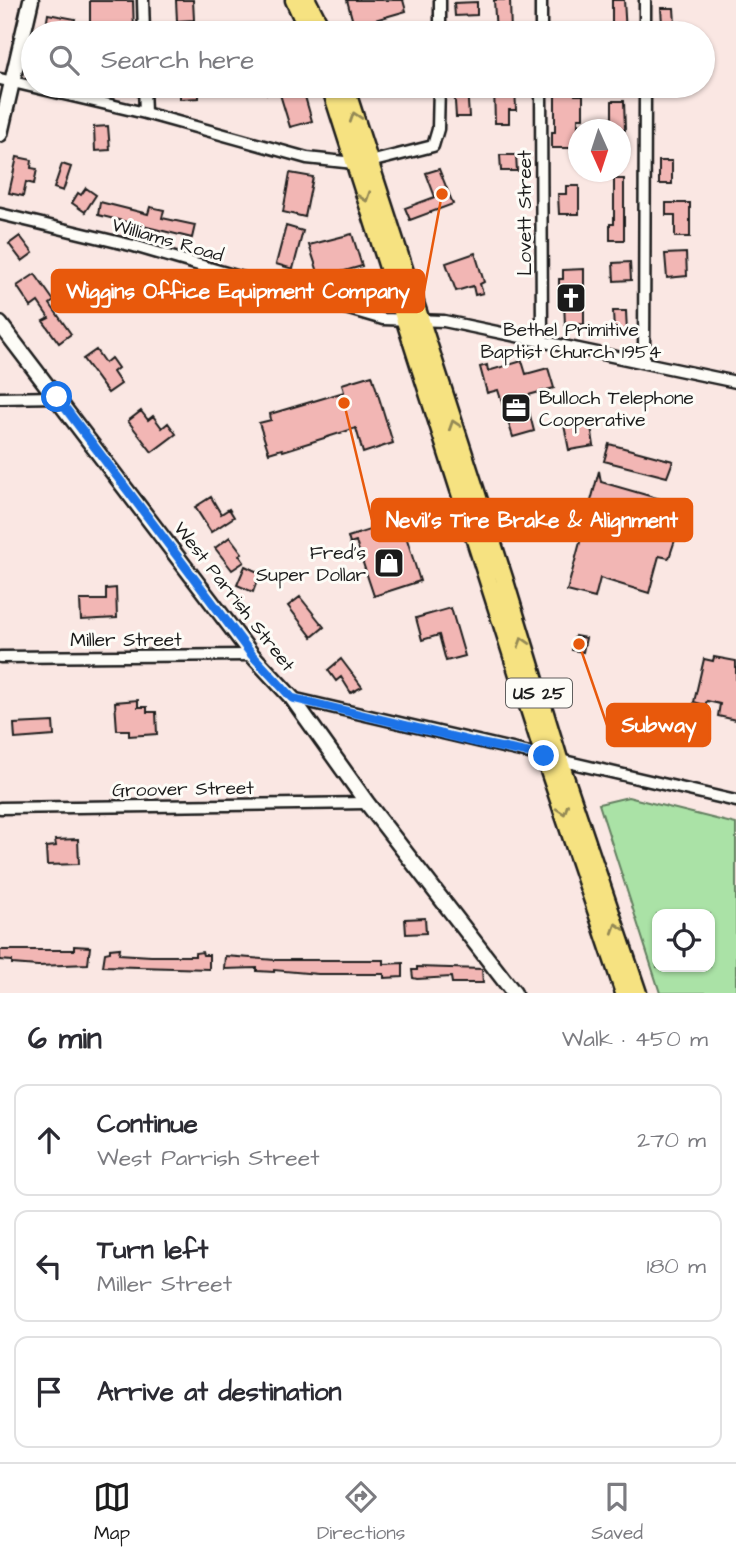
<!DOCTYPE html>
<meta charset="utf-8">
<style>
:root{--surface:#fff;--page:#f7f7f7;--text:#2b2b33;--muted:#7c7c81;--line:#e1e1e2;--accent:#1c1c1c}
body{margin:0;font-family:"Architects Daughter",sans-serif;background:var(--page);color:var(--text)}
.controls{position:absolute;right:21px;bottom:21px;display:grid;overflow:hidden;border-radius:14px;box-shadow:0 2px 5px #0004}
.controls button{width:63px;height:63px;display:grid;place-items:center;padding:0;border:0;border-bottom:2px solid var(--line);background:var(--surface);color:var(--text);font:35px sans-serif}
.compass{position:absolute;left:568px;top:119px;width:63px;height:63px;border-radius:50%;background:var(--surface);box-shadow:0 2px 5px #0004;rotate:177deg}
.stop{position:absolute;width:21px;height:21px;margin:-16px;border:5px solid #1a73e8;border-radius:50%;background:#fff}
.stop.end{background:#1a73e8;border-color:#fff;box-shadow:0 2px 7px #0008}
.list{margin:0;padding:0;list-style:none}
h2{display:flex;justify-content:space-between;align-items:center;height:91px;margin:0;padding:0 28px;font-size:30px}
h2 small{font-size:23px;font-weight:400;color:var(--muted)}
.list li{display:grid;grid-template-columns:46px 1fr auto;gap:21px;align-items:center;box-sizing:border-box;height:112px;margin:0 14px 14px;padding:0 14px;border:2px solid var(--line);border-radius:14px}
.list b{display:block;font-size:26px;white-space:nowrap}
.list p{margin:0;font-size:23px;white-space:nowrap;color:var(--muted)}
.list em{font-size:23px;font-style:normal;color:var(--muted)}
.icon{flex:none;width:38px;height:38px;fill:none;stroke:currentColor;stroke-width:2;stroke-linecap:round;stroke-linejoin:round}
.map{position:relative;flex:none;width:736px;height:993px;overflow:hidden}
.search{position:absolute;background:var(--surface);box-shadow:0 2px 5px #0004;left:21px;right:21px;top:21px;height:77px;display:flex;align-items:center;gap:18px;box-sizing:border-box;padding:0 24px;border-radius:38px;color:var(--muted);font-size:26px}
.sheet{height:469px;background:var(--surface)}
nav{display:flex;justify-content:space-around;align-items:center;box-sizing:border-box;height:98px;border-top:2px solid var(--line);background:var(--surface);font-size:19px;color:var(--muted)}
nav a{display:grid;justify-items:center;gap:4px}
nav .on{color:var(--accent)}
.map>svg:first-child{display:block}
</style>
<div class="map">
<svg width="736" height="993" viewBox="0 0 736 993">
<rect width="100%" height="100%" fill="#fae7e3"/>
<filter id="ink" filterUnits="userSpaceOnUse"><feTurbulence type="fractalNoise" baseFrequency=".0143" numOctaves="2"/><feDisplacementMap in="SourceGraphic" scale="14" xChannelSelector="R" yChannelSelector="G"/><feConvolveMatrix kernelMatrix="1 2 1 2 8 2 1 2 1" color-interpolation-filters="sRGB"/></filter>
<g filter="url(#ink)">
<path fill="#aae2a6" stroke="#637f61" stroke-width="2" fill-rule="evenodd" d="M628 797 736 824V993H660L599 804ZM657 914H710V967H657Z"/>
<path fill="#f2b6b4" stroke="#1c1c1c" stroke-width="2" d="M176 0H193L194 20 177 21Z
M347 0H403L406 11 354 26Z
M494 0H510L511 33H496Z
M612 0H624L626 33H612Z
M90 1H133L134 33H90Z
M477 2V15L455 16 454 3Z
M661 8H674L675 24H662Z
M48 14 75 19 72 32 63 31V33H45Z
M180 86H199V98L180 99Z
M265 86H302L312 121 290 127 279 91 267 94Z
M454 86H467L469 117H456Z
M494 86H515L516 110H509V123H495Z
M555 86H575V95H583V118H578V148H552V132H555Z
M612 101H624L625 130H612Z
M108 126 110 150 95 151 94 127Z
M500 155H516L517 171H501Z
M17 157 32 160 31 168 37 169 34 184 26 182 23 196 9 193Z
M659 161H672V184H659Z
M62 164 71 167 63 191 54 188Z
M439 169 453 204 410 220 405 208 435 197 426 173Z
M290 173 313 177 305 217 283 212Z
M614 179H624V240H610V224H614Z
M566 186H579V214H559L558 194H566Z
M86 188 96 195 85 212 72 203 78 193 81 195Z
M100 202 148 214 150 207 164 210 162 218 195 225 192 238 98 215Z
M666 203H690V237H675V215H666Z
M286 226 303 231 293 269 276 264Z
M352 234 362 266 320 278 309 245Z
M20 236 33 253 22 261 9 244Z
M475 253 484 282 480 284 483 293 475 295 473 286 456 291 446 263Z
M686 253 687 276 667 278 665 254Z
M630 262 631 280 614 281 613 263Z
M584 269V324L565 325 564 302H559V279H563V270Z
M35 274 54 301 50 304 71 334 59 343 43 321 49 318 38 302 31 307 17 286Z
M613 311H626L627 332H614Z
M96 350 105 363 111 358 118 368 113 372 121 384 108 393 83 359Z
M522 361 526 374 548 368 554 388 525 396 534 431 513 437 498 390 487 393 480 367 487 365 488 371Z
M372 375 393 443 363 453 356 428 283 451 282 449 269 453 259 423 271 420 270 414 344 392 342 384Z
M141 411 148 420 153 416 162 428 168 423 176 434 152 452 128 421Z
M590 420 594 446 569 450 564 425Z
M609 444 673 461 667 477 604 461Z
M599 471 601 482 674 503 668 528 678 531 669 558 659 556 649 593 600 578 595 598 567 591Z
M211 497 221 514 229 509 234 517 211 532 195 507Z
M401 520 420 581 374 596 356 542 350 544 348 537Z
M230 537 242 553 239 555 244 562 232 570 215 548Z
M245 566 260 573 253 592 237 585Z
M116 588 117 618 81 620 80 600H106V589Z
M300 597 324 627 312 637 288 606Z
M451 608 465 656 446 661 439 635 422 640 416 618Z
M575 636 586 638 583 652 572 650Z
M714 657 736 661V720L718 716 720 704 707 701 705 705 694 702 704 659 713 661Z
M341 659 362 687 351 693 341 677 336 681 328 670Z
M138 700V707H147V712H156L157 734 129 736V730H117L115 702Z
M53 722 54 736 15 739 14 724Z
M78 839 79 864 47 865 46 847 56 846 55 840Z
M425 918 426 933 406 934 405 919Z
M74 946 90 947 88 964 38 966 12 964V961L0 960V950H74Z
M120 948 119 954 151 956H195V953L202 952 203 955H209V969L103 966 105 953 110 952V949Z
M225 956 275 960H384V964L403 963V977L384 978V974H318L274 970V972L257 971V968L224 969Z
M417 967 482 969 483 983H452L451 977 417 979 413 978 412 970H417Z"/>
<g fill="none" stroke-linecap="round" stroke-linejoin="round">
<g stroke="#1c1c1c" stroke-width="15">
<path id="street" d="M143 0 144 33
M440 0V33
M541 33V0
M645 33V0
M0 79 145 113 307 158 354 163 370 162 433 146 438 129 439 86
M144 86 145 113
M541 86 542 341
M0 214 134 246 383 319 444 321 736 382
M644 362 645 86
M0 398 57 397
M0 657 252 655
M292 698 736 801
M0 808 367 803"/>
</g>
<g stroke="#1c1c1c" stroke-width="19">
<path id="secondary" d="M0 134 31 0
M0 324 252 655 292 698 367 803 514 993"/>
</g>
<g stroke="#1c1c1c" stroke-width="21">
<path id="primary" d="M294 0 309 33
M307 0 324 33
M330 86 544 756 624 993
M345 86 504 578 559 759 638 993"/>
</g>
<use href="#street" stroke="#fdfcf7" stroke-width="10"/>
<use href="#secondary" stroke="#fdfcf7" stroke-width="14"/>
<use href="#primary" stroke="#f6e281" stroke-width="16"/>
</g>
<defs><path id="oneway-chevron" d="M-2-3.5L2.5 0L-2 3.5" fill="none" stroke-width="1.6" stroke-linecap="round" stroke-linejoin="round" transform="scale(1.75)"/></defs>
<g stroke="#948954">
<use href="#oneway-chevron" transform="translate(355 117) rotate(-108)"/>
<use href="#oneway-chevron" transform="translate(365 197) rotate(72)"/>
<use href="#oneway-chevron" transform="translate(454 425) rotate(-108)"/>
<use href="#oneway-chevron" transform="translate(523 642) rotate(-107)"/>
<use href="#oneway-chevron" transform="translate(563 810) rotate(71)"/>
<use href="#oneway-chevron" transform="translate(617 928) rotate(-108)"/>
</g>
</g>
<g fill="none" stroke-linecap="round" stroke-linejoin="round" filter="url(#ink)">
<path stroke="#1a73e8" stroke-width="9" d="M57 397 252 655 292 698 483 744 544 756"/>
</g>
<defs>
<g id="church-square" transform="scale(1.575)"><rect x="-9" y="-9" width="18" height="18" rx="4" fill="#1c1c1c" stroke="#fdfcf7"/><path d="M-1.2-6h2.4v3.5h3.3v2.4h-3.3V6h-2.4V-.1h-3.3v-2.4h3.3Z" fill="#fff"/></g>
<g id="office-square" transform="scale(1.575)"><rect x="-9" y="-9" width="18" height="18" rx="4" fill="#1c1c1c" stroke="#fdfcf7"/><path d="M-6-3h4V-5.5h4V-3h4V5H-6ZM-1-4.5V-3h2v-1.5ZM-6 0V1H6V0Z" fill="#fff"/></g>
<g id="shop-square" transform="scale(1.575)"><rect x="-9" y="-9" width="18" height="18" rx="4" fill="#1c1c1c" stroke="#fdfcf7"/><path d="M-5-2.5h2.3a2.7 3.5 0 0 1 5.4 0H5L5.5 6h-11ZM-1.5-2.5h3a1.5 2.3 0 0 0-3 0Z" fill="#fff"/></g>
</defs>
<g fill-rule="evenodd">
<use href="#church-square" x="571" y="298"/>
<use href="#office-square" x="516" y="408"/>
<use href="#shop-square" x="389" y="563"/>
</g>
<g text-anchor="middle" stroke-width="6" stroke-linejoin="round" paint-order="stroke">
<rect fill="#fdfcf7" stroke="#605f5e" stroke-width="2" x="506" y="678.5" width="66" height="29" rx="5"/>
<g font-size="18" font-weight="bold" fill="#1c1c1c">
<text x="539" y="699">US 25</text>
</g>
<g font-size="19" fill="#1c1c1c" stroke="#fdfcf7">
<text transform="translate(524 213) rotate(-90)" y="7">Lovett Street</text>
<text transform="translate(168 239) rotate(16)" y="7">Williams Road</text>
<text transform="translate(235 596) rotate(52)" y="7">West Parrish Street</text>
<text x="126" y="646">Miller Street</text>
<text transform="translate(183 788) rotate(-1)" y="7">Groover Street</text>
</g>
<g font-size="19" fill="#1c1c1c" stroke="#fdfcf7">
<text x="571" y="336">Bethel Primitive<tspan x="571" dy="22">Baptist Church 1954</tspan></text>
<text x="539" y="404" text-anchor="start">Bulloch Telephone<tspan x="539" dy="22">Cooperative</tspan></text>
<text x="366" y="559" text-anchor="end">Fred's<tspan x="366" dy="22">Super Dollar</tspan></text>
</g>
</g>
<path fill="none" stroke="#e8590c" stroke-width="2.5" d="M442 194L424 291M344 403L372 520M579 644L607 725"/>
<g fill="#e8590c" stroke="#fdfcf7" stroke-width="2.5">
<circle cx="442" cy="194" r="7"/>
<circle cx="344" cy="403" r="7"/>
<circle cx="579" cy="644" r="7"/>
</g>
<g fill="#e8590c" stroke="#e8590c" stroke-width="2.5">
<rect x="52" y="270" width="372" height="42" rx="7"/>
<rect x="372" y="499" width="320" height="42" rx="7"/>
<rect x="607" y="704" width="103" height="42" rx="7"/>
</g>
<g font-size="21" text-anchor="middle" font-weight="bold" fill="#fff">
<text x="238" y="298">Wiggins Office Equipment Company</text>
<text x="532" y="527">Nevil's Tire Brake &amp; Alignment</text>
<text x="659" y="732">Subway</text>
</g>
</svg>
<div class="controls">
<button><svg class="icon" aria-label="locate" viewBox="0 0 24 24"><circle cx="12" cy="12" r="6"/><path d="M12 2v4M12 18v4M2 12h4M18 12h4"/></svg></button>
</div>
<svg class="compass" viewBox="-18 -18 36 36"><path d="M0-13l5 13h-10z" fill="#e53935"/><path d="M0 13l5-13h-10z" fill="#7c7c81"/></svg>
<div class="stop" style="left:57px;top:397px"></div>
<div class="stop end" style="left:544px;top:756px"></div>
<div class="search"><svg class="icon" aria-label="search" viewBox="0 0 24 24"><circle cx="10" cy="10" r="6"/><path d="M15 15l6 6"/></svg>Search here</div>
</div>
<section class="sheet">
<h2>6 min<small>Walk · 450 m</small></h2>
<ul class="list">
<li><svg class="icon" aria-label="ahead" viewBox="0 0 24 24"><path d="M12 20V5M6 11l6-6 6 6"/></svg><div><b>Continue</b><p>West Parrish Street</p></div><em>270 m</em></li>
<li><svg class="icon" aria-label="left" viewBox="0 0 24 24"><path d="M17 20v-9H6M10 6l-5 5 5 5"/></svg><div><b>Turn left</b><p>Miller Street</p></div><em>180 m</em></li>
<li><svg class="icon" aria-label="arrive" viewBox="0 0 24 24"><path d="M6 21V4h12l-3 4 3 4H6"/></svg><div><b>Arrive at destination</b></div></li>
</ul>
</section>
<nav>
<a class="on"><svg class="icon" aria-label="map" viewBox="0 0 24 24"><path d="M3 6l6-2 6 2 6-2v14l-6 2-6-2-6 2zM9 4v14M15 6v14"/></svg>Map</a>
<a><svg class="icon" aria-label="directions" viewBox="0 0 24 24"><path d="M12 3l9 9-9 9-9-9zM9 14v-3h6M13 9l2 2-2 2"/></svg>Directions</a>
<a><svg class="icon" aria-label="saved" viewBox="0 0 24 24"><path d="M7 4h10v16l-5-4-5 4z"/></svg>Saved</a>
</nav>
